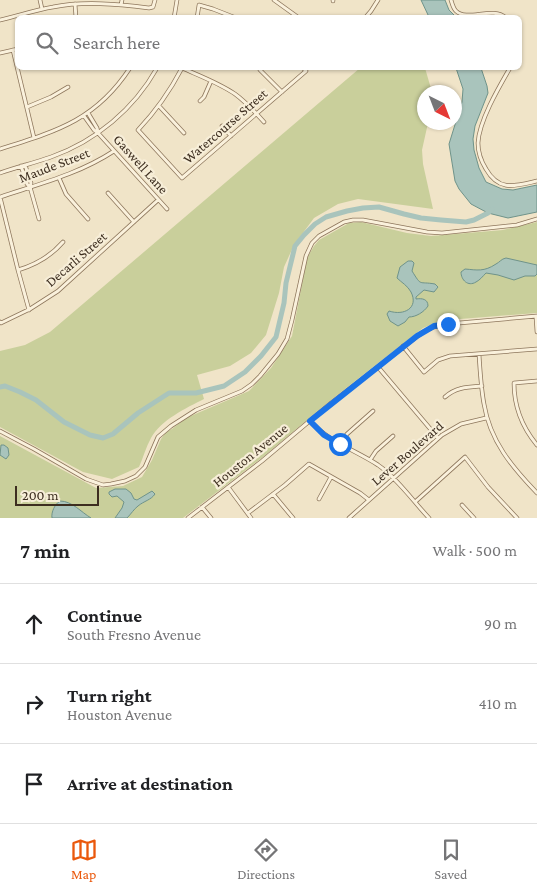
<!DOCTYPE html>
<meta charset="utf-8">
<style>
:root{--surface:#fff;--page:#f6f6f6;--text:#202124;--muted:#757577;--line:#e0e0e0;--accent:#ea580c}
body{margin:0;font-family:"Crimson Pro",serif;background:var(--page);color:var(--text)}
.compass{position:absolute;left:417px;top:85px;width:45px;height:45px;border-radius:50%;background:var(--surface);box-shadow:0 1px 4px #0004;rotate:138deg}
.scale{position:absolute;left:15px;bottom:12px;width:84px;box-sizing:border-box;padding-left:5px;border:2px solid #3d2e20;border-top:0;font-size:14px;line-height:18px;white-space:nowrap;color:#3d2e20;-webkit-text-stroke:4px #f7eed8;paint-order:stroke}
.stop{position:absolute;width:15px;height:15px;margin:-11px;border:4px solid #1a73e8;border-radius:50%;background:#fff}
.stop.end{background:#1a73e8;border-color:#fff;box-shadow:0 1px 5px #0008}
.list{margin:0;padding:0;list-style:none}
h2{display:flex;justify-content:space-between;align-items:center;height:65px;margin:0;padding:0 20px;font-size:21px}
h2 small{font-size:16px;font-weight:400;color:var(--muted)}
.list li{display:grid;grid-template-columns:32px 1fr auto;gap:15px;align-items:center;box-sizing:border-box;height:80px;padding:0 20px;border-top:1px solid var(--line)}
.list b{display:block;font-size:19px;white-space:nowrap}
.list p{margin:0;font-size:16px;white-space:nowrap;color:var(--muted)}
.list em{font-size:16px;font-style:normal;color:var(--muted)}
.icon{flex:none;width:28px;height:28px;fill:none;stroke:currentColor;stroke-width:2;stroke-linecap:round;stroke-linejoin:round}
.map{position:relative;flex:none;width:537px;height:518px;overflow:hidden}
.search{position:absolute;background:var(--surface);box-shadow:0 1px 4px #0004;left:15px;right:15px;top:15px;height:55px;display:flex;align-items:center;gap:12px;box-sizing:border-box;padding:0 18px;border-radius:8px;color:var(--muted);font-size:19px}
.sheet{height:305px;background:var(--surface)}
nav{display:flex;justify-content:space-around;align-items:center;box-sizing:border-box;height:70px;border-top:1px solid var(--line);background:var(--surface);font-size:14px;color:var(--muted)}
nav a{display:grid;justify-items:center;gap:2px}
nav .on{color:var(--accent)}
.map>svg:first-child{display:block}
</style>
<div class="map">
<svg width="537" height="518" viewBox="0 0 537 518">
<rect width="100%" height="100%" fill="#f0e4c8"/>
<path fill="#c9cf9b" d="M360 68H425L432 92H424V122L428 123 422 150 423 164 433 209 358 199 338 204 314 218 294 245 284 267 279 293 266 335 251 353 230 366 197 375 204 399C186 408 161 420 151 438 146 447 143 458 139 467L112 479 83 472 0 427V351L25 345 50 332Z
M361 222 407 233 431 236 503 230 537 222V313L448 320 435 323 423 328 331 400 263 457 183 518H0V436L96 488 123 486 142 477 152 460 161 439 166 432 172 429 186 418 249 391 271 368 292 336 307 258 314 246 319 240 349 223Z"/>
<path fill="#a9c4bc" stroke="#6f938a" d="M421 0H445L449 10 456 17H429Z
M456 68H481L487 86 488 93 475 126 473 139 474 150 479 168 486 182 502 189 513 190 537 185V212L508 218 488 213 471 204 459 189 455 181 449 144 462 102 463 89Z
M506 258 537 265V274L535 276H525L514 280 498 275 486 273C483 276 480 280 476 282 468 287 461 280 461 272L465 269C477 270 484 272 496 264 500 262 501 259 506 258Z
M408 261H412L414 263 412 271C422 287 418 281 435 284L438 287 434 292 424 290 416 297V299C422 298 428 299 428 306 424 312 416 317 409 317L405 322 398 326 390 321 387 314 389 311C404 316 419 308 411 292 408 286 401 282 397 278L400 267Z
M1 445H4L8 448 9 455 6 459 0 455Z
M115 489H126L131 493 134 499 137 500 152 491 155 494C151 500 144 501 138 506 134 509 131 514 127 518H115L122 508 124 502 117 496 112 497 109 494V492Z
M60 501C72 501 81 512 91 518H52C51 512 55 504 60 501Z"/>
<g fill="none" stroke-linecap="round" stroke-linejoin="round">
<path stroke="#a9c4bc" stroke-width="5" d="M0 387 5 386 20 392 36 400 64 422 90 435 103 438 113 434 138 413 169 393H196L224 386 245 372 261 356 276 337 284 303 286 283 295 246 304 235 315 224 326 217 347 211 363 208 379 207 404 214 421 218 441 220 466 222 474 220 488 213 492 209"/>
<g stroke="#8d765c" stroke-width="4.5">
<path id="minor" d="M40 0 42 9
M274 0 299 18
M451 0C452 3 453 8 456 11 467 22 493 6 506 18
M333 1V0
M75 4 76 18
M121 5 122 0
M174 18 177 0
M197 18 199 5 213 9 236 18
M365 18 371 11 378 0
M0 20C18 16 35 10 53 7 84 1 117 4 149 8L153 7 155 0
M13 50 34 138
M0 53 18 49
M182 68C170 91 156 111 138 130L182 178 306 71 303 68
M182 68C200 76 219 83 235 94 246 102 255 112 264 122
M510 68C499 87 479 121 478 143 478 152 481 161 486 169 499 192 515 186 537 181
M260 70 282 92
M200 101 204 97 211 81
M159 106 184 133
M27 107 51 97 68 87
M88 113 97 128 98 132
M84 116 94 130 98 133 167 209
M222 126 231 136
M0 149C57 131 96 120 130 68
M25 165 31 183 30 187 39 219
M21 166 27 184 30 187
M0 173C17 167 34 163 51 157 96 141 134 109 157 68
M59 178 66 194 88 219
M108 193 134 222
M0 197C39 184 79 174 114 151
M0 197 18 270 29 310
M18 270C35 265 51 256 63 242
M536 317 537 332
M0 322 1 323 30 309 58 291 158 200
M403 346 424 372 438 360 450 356 537 349
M479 354C480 371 481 388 484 404 490 441 512 467 537 493
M378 367 438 438
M537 381 514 383C514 406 522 427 537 445
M445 397C456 387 468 387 482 386
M310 421C329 442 355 450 378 465 397 478 413 501 429 518
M0 431 34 449 86 479 103 485 111 484 125 481 136 476 145 467 158 437 171 426 196 410 242 391 252 384 260 376 278 354 287 339 292 320 306 256 312 243 319 236 344 222 353 220H363L427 232 442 233 517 225 537 219
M340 444 347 434 373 411
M370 460 376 451 393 436
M228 487 251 518
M273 494 293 518
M319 499 331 477
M415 502 465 457 488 487 517 518
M462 505 474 518
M202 507 211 518
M248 513 285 485 309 464 360 493 369 500
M188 518 262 461 331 403 423 332 434 327 448 324 537 316
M349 518 442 435 461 424 486 418"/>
</g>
<use href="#minor" stroke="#faf1dc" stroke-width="3"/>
</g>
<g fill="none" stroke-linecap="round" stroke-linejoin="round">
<path stroke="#1a73e8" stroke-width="6" d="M340 444 324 435 310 421 417 336 434 326 448 324"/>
</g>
<g text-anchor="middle" stroke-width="4.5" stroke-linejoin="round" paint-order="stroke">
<g font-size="14" fill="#3d2e20" stroke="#f7eed8">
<text transform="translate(225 126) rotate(-41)" y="5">Watercourse Street</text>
<text transform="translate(141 164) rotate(48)" y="5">Gaswell Lane</text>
<text transform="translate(54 165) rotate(-21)" y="5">Maude Street</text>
<text transform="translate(76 259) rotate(-41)" y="5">Decarli Street</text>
<text transform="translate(407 453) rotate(-41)" y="5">Lever Boulevard</text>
<text transform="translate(250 455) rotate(-39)" y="5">Houston Avenue</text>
</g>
</g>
</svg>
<svg class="compass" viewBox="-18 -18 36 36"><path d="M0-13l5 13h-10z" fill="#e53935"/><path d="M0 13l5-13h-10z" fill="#757577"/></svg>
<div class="scale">200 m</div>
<div class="stop" style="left:340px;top:444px"></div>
<div class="stop end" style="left:448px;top:324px"></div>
<div class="search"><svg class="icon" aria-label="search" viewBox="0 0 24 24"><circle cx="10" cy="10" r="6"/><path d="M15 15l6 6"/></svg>Search here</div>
</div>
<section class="sheet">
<h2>7 min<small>Walk · 500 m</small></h2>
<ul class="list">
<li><svg class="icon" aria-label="ahead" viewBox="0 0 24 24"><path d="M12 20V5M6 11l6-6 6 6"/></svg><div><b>Continue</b><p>South Fresno Avenue</p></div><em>90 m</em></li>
<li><svg class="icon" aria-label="right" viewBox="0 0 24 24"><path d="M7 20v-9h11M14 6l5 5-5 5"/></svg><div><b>Turn right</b><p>Houston Avenue</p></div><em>410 m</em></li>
<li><svg class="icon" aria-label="arrive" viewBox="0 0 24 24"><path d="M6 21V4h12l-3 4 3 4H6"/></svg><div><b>Arrive at destination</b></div></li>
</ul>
</section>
<nav>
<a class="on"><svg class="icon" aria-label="map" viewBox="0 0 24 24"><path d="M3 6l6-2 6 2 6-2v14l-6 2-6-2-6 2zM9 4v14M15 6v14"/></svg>Map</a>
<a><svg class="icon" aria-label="directions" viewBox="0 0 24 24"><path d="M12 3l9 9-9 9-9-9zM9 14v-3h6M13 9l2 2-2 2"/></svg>Directions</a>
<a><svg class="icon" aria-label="saved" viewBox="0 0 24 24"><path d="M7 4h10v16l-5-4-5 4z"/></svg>Saved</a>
</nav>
